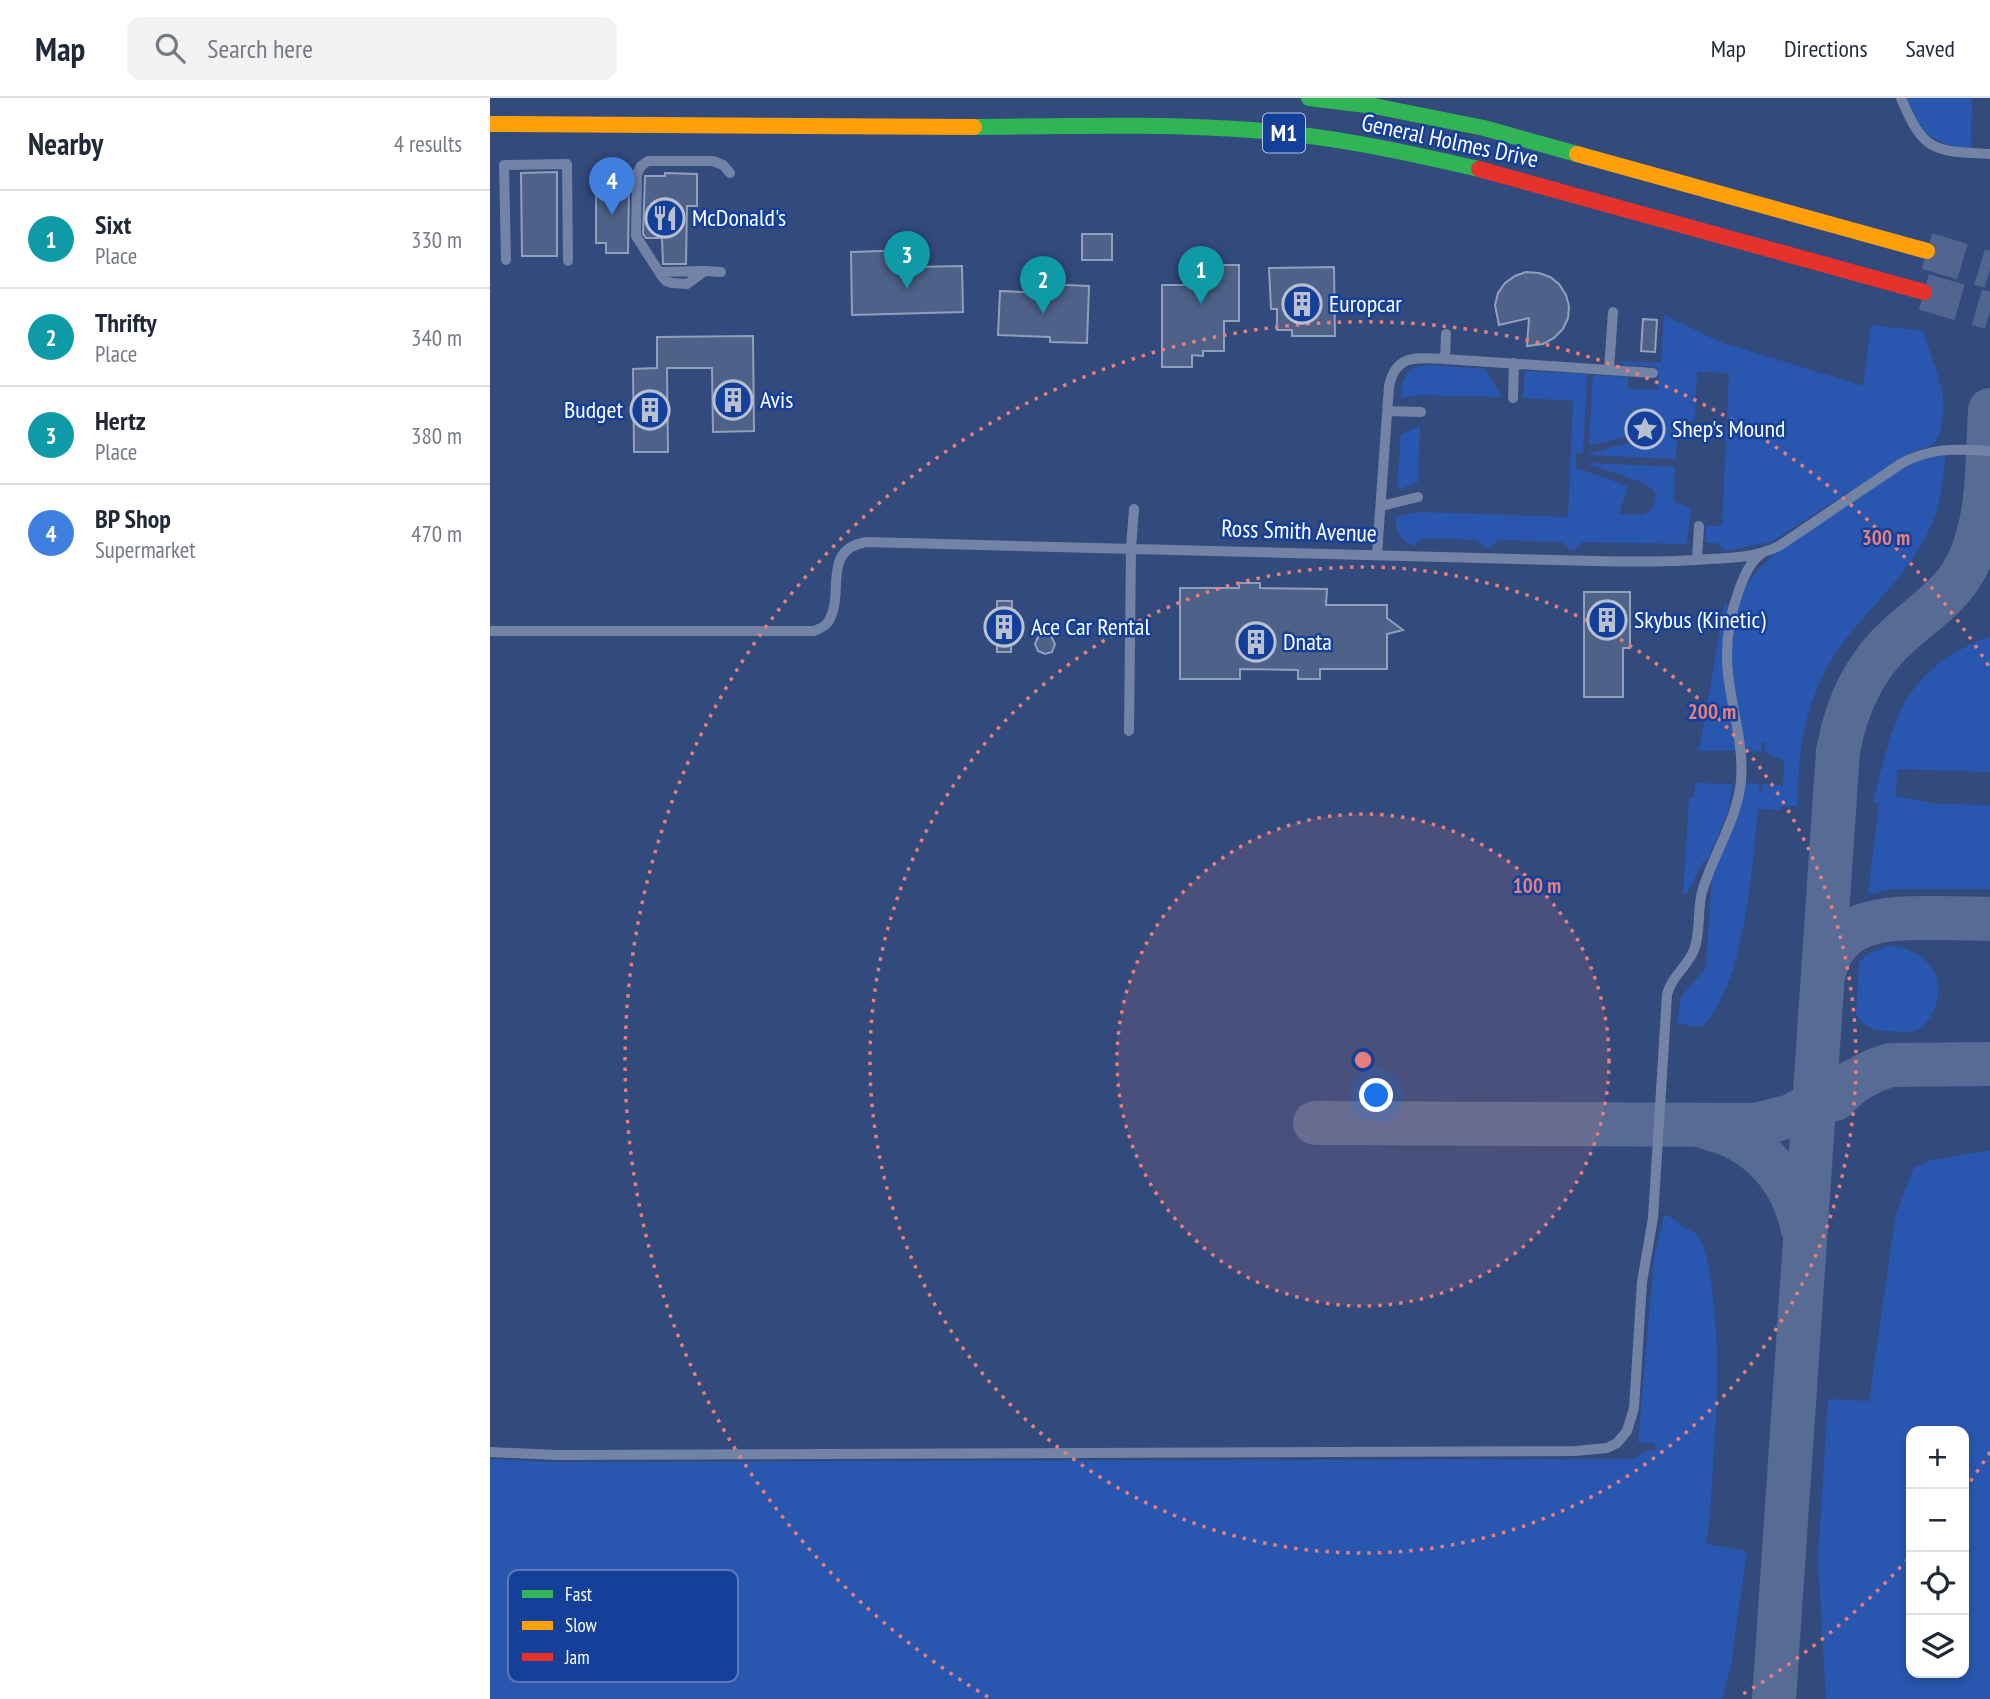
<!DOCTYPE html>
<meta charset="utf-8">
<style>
:root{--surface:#fff;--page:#f2f2f3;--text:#1f2937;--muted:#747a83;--line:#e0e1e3;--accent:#d93025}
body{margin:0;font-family:"PT Sans Narrow",sans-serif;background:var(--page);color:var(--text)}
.controls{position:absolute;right:21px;bottom:21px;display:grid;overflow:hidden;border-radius:14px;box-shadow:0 4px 10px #0003}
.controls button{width:63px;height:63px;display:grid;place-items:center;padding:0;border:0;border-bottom:2px solid var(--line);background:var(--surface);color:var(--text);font:35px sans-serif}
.you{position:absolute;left:887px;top:998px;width:24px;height:24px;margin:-18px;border:5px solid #fff;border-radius:50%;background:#1a73e8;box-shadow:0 0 0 10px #1a73e833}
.badge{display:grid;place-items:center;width:46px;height:46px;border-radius:50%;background:var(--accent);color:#fff;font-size:23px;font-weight:700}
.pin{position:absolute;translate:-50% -58px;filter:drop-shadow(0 2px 4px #0008)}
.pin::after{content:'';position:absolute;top:37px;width:24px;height:21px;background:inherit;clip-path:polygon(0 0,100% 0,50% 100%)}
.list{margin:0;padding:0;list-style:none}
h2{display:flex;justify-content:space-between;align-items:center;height:91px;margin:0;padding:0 28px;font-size:30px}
h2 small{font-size:23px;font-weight:400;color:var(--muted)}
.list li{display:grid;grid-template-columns:46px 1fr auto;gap:21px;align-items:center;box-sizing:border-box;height:98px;padding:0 28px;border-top:2px solid var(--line)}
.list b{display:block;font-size:26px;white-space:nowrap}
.list p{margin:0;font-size:23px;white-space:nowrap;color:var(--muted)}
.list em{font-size:23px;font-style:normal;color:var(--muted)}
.icon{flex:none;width:38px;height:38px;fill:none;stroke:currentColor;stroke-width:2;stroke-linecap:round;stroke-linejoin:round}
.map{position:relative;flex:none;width:1500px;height:1601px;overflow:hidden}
header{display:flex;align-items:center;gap:42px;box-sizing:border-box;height:98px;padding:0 35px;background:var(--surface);border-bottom:2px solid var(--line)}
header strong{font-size:33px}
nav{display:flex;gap:38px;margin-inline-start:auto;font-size:24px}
.search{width:490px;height:63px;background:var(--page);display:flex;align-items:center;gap:18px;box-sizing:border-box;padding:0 24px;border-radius:14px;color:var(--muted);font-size:26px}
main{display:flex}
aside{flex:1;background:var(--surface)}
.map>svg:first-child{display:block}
</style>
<header>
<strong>Map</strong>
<div class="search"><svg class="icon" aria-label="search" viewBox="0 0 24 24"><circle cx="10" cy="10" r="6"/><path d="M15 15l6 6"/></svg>Search here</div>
<nav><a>Map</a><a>Directions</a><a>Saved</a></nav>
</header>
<main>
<aside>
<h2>Nearby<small>4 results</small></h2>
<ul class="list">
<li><span class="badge" style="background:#0f9aa8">1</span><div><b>Sixt</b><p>Place</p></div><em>330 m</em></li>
<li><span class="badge" style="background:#0f9aa8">2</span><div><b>Thrifty</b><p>Place</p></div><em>340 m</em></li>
<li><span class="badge" style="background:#0f9aa8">3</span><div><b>Hertz</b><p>Place</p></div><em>380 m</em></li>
<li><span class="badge" style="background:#3f7fe0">4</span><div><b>BP Shop</b><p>Supermarket</p></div><em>470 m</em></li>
</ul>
</aside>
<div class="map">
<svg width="1500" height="1601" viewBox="0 0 1500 1601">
<rect width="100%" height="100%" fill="#334a7c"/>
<path fill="#2957af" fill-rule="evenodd" d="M1416 0H1482L1481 50C1440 47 1432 35 1416 0Z
M1174 217 1230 244 1373 288 1381 227 1433 233C1439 252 1450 280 1453 298 1455 311 1452 336 1444 346L1419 356 1281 444 1235 453 1227 445H1216V428H1232L1239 275 1207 274 1205 322 1188 326 1186 361 1100 357V355L1161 339C1182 323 1164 310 1145 309L1144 336 1099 348 1103 277 1138 279V291L1168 292V269L1135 267 1130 263 1171 265Z
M937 267 995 271 1012 299 931 297 911 300C912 282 916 268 937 267Z
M1035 273 1097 276 1093 355H1086V370L1138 388 1129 416C1140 416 1159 421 1163 407 1165 401 1167 396 1162 391 1156 383 1112 371 1100 367V365L1185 369 1184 404 1201 410 1197 446 1092 444 1084 452H1080L1072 444 1009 442 1000 450H995L987 442 932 440 924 448C910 443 906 433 905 419L927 414 1078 419 1083 303 1033 300Z
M930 327 928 384 910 391 907 390 911 337Z
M1456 357C1453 378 1452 400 1444 420 1434 447 1416 471 1398 492 1377 517 1353 539 1338 568 1312 616 1309 655 1307 708H1291V712L1268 711C1263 765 1254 891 1212 928L1206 929 1187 925 1191 899 1214 872 1216 868 1222 779 1253 685 1270 686 1269 694H1273L1272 686 1293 688 1294 663 1274 654 1275 644H1271L1272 654 1254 652C1246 598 1225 524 1264 477 1283 452 1331 426 1358 407 1388 387 1418 360 1456 357Z
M1235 504 1240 511 1237 522 1247 652 1209 653Z
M1500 538V674L1408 671 1405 698 1447 706 1500 707V791H1400L1378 797 1389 706 1383 704C1405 620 1411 573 1500 538Z
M1205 685 1243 686 1238 713 1217 764 1214 763 1211 767 1197 796H1193L1199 700 1204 699Z
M1398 848C1434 849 1460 879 1443 914 1439 922 1433 929 1424 933 1416 935 1405 933 1397 933 1382 932 1374 929 1366 916L1369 864 1381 854Z
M1493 1053H1500V1601H1336L1328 1460 1338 1301 1379 1303 1405 1121 1412 1099 1424 1070 1438 1063ZM1421 1333H1474V1575H1421Z
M1174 1117C1183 1119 1186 1123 1192 1128 1198 1133 1205 1132 1209 1140 1218 1154 1220 1174 1222 1191 1229 1244 1228 1297 1224 1351 1222 1383 1221 1415 1216 1446L1257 1453 1241 1567 1232 1601H0V1361L55 1364 1142 1361 1156 1353H1165V1345L1148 1344 1164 1160Z"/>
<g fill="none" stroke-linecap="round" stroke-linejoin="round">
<path stroke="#586b94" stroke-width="44" d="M1333 878C1346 821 1391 820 1440 820 1460 820 1480 820 1500 821
M1345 1001C1360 984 1379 973 1401 967L1500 966
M825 1025 1266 1027 1301 1018 1366 982
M1218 1030C1267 1041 1302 1080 1312 1128
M1284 1601 1348 653C1356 609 1375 567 1409 537 1434 514 1459 500 1476 469 1500 423 1497 363 1500 312"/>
</g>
<path fill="#4e6289" stroke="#929fbb" stroke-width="2" d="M67 74V158H32L31 75Z
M175 75 207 76V108H197L196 166H173L172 140H156L153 136 155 78H175Z
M106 88H139L138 155H116V145H106Z
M592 136H622V162H592Z
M422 152 423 169 472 168 473 214 362 217 361 154Z
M719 167H749V223H734V253H713V258L702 257V269H672V187H719Z
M844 169 845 238H802V232H787V211H781L779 170Z
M1036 174 1049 175 1060 179 1069 186 1076 197 1079 208 1078 220 1073 231 1064 240 1053 246 1037 248 1039 220 1009 227 1005 207 1008 195 1015 185 1025 178Z
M554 186 599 188 597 245 560 244V239L508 237 510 193 553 195Z
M1153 221 1167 222 1165 254 1151 253Z
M263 238 264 333 223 334 222 270H177L178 354H144L143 271 167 270V239Z
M749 485H770V490L837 491 836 507H897V520L913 532 897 536V571H830V581H808V572L750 571V581H690V490H749Z
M1094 494H1140V550H1133V599H1094Z
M507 503H522L521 554H507Z
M559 534 565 546 562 554 555 556 548 553 545 546 548 539Z"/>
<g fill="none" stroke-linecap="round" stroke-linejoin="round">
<path stroke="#526590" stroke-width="37" stroke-dasharray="37 18" stroke-linecap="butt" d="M1437 153 1500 172
M1434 194 1500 213"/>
<path stroke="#7383a6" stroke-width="10" d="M1411 0C1434 55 1444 53 1500 56
M16 162 14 67 77 66 78 163
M169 174 215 173
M231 174 215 173 197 186 182 185 176 183 171 177 146 138 147 76 151 68 158 63H223L233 67 240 75
M955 261 956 236
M1119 271 1123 214
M1023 300 1024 265
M898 313 931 314
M891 408 928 399
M887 456 899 288C906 255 927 260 955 261L1163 275
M1207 462 1209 428
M0 533H324C329 531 335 529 338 524 356 497 330 452 376 444L1104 463C1143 464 1181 464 1220 461 1243 460 1268 459 1289 448L1412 365C1443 349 1466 351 1500 353
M639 633 641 450 644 411
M0 1354 68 1357 1085 1353 1117 1350 1127 1345 1137 1333 1144 1310 1152 1184 1163 1120 1177 897C1180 880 1198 868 1204 852 1211 834 1207 812 1212 794 1223 756 1247 723 1251 683 1254 647 1242 612 1238 576 1235 548 1239 519 1249 492 1254 479 1259 465 1271 456"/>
<path stroke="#30b455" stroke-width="16" d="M819 0 884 8 994 30 1087 56
M484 29C581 28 678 25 775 33 848 39 919 55 989 71"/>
<path stroke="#ff9f0a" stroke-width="16" d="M0 26 484 29
M1087 56 1437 153"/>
<path stroke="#e5322d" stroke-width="16" d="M989 71 1434 194"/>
</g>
<circle cx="873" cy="962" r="246" fill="#e67e7e" fill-opacity=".12"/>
<g fill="none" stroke="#e67e7e" stroke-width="3.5" stroke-dasharray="3.5 7">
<circle cx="873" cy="962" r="246"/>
<circle cx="873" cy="962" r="493"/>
<path d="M1500 1354A739 739 0 0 1 1475 1391M1418 1461A739 739 0 0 1 1248 1599M498 1599A739 739 0 1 1 1500 570"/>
</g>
<defs>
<g id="restaurant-ring" transform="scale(2.0125)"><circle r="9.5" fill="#15409a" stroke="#b8c0d1" stroke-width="1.5"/><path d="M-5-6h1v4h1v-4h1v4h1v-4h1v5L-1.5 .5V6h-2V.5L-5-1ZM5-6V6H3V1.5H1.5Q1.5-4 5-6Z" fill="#b8c0d1"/></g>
<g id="building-ring" transform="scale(2.0125)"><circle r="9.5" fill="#15409a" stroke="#b8c0d1" stroke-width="1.5"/><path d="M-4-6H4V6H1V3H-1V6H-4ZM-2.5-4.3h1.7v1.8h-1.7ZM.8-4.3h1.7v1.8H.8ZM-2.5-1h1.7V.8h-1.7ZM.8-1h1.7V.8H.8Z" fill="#b8c0d1"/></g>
<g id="sight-ring" transform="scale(2.0125)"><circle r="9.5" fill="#15409a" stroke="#b8c0d1" stroke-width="1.5"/><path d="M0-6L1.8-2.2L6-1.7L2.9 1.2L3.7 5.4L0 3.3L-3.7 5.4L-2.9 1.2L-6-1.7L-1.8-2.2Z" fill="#b8c0d1"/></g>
</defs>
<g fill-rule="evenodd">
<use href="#restaurant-ring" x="175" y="120"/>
<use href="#building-ring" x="812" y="206"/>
<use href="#building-ring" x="243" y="302"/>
<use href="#building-ring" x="160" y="312"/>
<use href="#sight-ring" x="1155" y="331"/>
<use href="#building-ring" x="1117" y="522"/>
<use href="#building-ring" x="514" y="529"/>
<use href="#building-ring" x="766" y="544"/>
</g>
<g text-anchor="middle" stroke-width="5" stroke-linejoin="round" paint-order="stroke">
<rect fill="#15409a" stroke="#b9c6e1" stroke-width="2" x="773" y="15.5" width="42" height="39" rx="5"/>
<g font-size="23" font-weight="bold" fill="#fff">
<text x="794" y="43">M1</text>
</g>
<g font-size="24" fill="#fff" stroke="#15409a">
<text transform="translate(960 43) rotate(12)" y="8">General Holmes Drive</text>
<text transform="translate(809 433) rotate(2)" y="8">Ross Smith Avenue</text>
</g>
<g font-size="24" fill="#fff" stroke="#15409a" text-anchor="start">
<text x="202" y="128">McDonald's</text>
<text x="839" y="214">Europcar</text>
<text x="270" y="310">Avis</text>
<text x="133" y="320" text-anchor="end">Budget</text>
<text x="1182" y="339">Shep's Mound</text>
<text x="1144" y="530">Skybus (Kinetic)</text>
<text x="541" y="537">Ace Car Rental</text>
<text x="793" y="552">Dnata</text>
</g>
</g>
<rect x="18" y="1472" width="230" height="112" rx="10" fill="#15409a" stroke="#5b79b8" stroke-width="2"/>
<rect x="32" y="1492" width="31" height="8" fill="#30b455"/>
<rect x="32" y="1523" width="31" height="9" fill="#ff9f0a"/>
<rect x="32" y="1555" width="31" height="8" fill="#e5322d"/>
<g font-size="19" fill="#fff">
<text x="75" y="1503">Fast</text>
<text x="75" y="1534">Slow</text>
<text x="75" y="1566">Jam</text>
</g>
<circle cx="873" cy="962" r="10" fill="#e67e7e" stroke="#15409a" stroke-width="3.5"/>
<g font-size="21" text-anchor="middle" font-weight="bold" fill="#e67e7e" stroke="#15409a" stroke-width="5" stroke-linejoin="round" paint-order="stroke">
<text x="1396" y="447">300 m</text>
<text x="1222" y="621">200 m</text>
<text x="1047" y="795">100 m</text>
</g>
</svg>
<div class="controls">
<button>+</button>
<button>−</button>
<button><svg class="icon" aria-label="locate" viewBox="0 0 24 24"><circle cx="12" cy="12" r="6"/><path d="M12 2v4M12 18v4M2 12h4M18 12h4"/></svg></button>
<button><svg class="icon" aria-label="layers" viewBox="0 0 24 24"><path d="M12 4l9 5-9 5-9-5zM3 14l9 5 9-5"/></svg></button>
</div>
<div class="you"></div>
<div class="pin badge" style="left:711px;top:206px;background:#0f9aa8">1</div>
<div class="pin badge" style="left:553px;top:216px;background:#0f9aa8">2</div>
<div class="pin badge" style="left:417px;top:191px;background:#0f9aa8">3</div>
<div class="pin badge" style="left:122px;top:117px;background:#3f7fe0">4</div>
</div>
</main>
